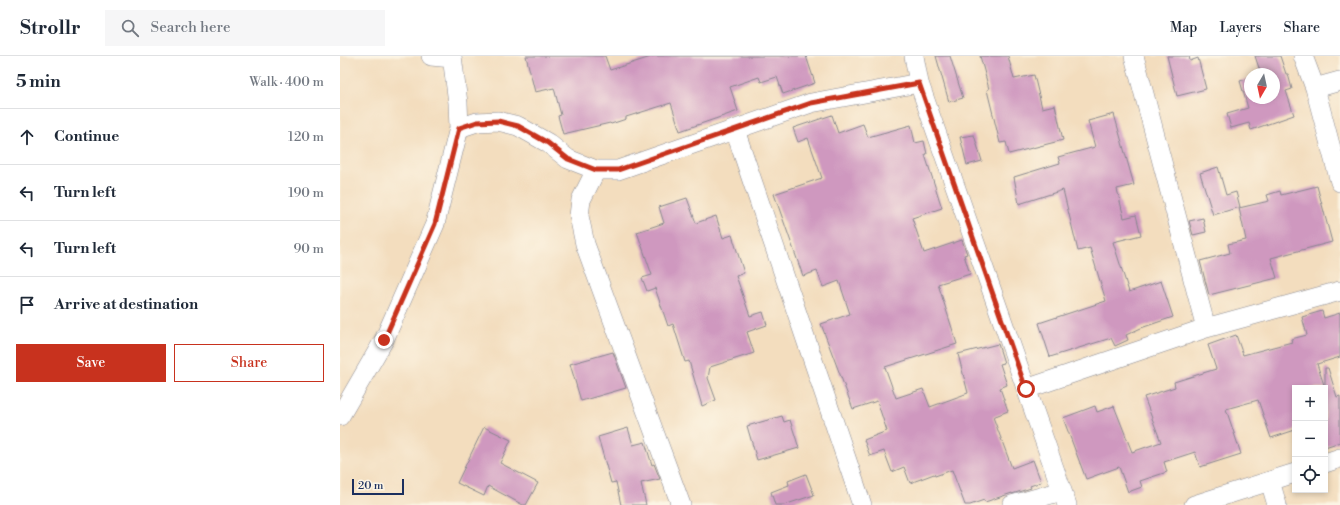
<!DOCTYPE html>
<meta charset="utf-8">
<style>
:root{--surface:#fff;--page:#f6f6f7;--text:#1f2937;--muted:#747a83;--line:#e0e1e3;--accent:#c8321e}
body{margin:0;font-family:"Libre Bodoni",serif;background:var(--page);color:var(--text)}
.controls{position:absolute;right:12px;bottom:12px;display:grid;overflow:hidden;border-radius:0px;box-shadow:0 2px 6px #0003}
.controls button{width:36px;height:36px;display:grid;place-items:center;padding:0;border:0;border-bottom:1px solid var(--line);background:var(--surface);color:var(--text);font:20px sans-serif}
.compass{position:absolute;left:904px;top:12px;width:36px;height:36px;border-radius:50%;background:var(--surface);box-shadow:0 2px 6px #0003;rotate:189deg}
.scale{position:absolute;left:12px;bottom:10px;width:52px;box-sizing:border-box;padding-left:4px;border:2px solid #1b2f5e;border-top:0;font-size:11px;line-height:14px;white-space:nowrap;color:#1b2f5e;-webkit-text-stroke:3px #fcf5e5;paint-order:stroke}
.stop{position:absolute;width:12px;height:12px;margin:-9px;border:3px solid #c8321e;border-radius:50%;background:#fff}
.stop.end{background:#c8321e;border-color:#fff;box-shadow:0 1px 4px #0008}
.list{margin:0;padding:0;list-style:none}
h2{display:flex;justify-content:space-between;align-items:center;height:52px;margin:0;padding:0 16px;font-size:17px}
h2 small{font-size:13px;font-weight:400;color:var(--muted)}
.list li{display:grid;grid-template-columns:26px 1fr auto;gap:12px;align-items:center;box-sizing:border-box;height:56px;padding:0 16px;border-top:1px solid var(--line)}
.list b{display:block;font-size:15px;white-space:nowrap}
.list em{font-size:13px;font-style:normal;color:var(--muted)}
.actions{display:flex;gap:8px;padding:12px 16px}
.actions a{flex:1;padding:9px 0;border:1px solid var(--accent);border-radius:0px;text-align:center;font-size:14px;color:var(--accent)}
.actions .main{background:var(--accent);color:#fff}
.icon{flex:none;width:22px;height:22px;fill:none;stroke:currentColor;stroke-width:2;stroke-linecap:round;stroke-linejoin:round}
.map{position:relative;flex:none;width:1000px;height:449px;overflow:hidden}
header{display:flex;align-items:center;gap:24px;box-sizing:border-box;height:56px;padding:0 20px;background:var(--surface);border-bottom:1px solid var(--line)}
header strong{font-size:19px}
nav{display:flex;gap:22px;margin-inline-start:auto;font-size:14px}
.search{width:280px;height:36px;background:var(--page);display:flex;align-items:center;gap:10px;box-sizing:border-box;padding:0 14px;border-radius:0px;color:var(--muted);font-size:15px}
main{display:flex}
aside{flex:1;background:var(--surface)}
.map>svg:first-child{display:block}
</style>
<header>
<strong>Strollr</strong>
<div class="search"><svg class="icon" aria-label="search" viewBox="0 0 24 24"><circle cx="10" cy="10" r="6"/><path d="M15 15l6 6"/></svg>Search here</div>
<nav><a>Map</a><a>Layers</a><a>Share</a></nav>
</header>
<main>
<aside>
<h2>5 min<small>Walk · 400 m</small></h2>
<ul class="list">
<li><svg class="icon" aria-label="ahead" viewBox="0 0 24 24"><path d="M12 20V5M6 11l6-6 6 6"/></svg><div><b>Continue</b></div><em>120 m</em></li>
<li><svg class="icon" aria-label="left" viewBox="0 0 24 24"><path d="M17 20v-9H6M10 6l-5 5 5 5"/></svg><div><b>Turn left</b></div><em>190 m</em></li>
<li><svg class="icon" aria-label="left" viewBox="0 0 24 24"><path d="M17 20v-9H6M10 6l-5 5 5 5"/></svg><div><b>Turn left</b></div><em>90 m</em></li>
<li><svg class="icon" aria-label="arrive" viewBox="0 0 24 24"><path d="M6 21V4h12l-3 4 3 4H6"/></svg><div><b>Arrive at destination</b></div></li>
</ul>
<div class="actions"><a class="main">Save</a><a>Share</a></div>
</aside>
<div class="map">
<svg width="1000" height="449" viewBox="0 0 1000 449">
<rect width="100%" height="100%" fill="#fcf5e5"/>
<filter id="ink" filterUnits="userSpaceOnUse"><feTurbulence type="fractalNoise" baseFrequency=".025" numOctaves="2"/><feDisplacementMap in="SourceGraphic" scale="8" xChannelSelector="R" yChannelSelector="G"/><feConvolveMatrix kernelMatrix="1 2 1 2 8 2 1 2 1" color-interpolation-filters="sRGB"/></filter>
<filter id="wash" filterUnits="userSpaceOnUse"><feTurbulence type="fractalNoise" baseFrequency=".012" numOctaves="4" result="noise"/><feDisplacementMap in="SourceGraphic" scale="16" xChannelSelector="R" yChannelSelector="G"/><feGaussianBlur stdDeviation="0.9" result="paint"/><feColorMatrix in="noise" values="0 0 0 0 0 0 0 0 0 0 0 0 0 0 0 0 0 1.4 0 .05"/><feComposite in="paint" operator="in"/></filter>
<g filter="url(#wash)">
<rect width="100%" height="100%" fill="#f3ddbe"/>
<g id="blocks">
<path fill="#cf98bf" d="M186 0H265L270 14 314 0H466L475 27 443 38 437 21 421 26 419 21 390 31 398 55 340 75 331 47 286 61V63L271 68 270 67 223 78 218 60 221 59 214 32 195 36Z
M596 0H610L623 42 609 46Z
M640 0H668L674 23 694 19 702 52 715 49 723 84 669 98 666 86 660 87 647 34 649 33Z
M827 0H849L850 5 858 2 866 33 837 40Z
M915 0H940L946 18H948L952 33 946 35 954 59 911 74 909 67 891 72 887 58 908 52 900 25 910 22V42H934V18H921Z
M774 58 794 129 777 133 784 162 796 159 801 179 773 186 789 236 821 225 833 261 801 272 786 279 788 284 775 290 771 282 710 301 699 267 766 245 750 192 738 195 723 134 679 148 674 121 720 107 718 101 755 91 748 65Z
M492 59 498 77 523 68 528 81 571 69 575 87 584 85 587 98 585 99 602 152 572 162 584 197 622 184 627 198 624 199 630 218 598 228 617 288 545 311 556 342 583 333 590 351 628 337 618 298 658 288 664 307 660 308 667 329 660 332 668 355 653 361 672 412 693 404 701 426 690 430 691 432 672 438V437L645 446 644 444 630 449H625L612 414 595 420 594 418 570 427 564 411 552 416 544 395 530 400 524 384 547 375 537 345 513 353 481 268 510 258 499 225 483 231 477 215 463 220 434 138 482 122 468 82 458 86 453 72Z
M634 79 642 105 627 109 620 81Z
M878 111 886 139 896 136 900 151 873 159 860 117Z
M977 130 992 186 931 202 937 222 869 239 860 205 890 197 888 188 906 184 899 152 929 145 927 139 940 135 941 139Z
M347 142 356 167 376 160 383 182 392 179 404 217 396 220 410 260 423 256 427 269 407 276 414 297 370 311 368 322 376 344 362 350 349 305 345 306 333 268 328 270 315 232 307 235 302 222 312 219 297 176 324 167 319 151Z
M863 162 866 176 853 179 849 165Z
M982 255 984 262 1000 257V301L977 308 985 332H955V374L931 382 918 344 886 353 901 398 860 411 855 396 824 406 827 416 800 425 802 431 788 436 779 411 746 423 723 362 755 350 757 356 774 350 792 396 821 386 804 341 835 331 834 326 876 313 868 289 896 279 903 299 952 286 951 283 967 279 962 261Z
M273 296 286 332 241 345 230 308Z
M985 312H988L997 341 1000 340V386L985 391Z
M442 360 444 366 450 364 459 392 417 404 407 370Z
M144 371 171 384 160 407 198 427 186 449H183L148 430 144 440 117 427Z
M288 372 293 389 305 386 312 409 314 408 320 423 301 427 306 449H281L276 426 271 427 258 381Z
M466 418 474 439 444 449H435L431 436 449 429 448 425Z"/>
</g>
</g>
<g filter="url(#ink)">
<use href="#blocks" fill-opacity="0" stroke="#87868e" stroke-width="1"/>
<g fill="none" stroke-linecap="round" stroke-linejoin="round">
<g stroke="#87868e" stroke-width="20">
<path id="minor" d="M91 0 112 2
M574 0 579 27 727 449
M794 0 866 272
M963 0 975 32 1000 126
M975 32 1000 25
M119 72 137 66 158 65 178 70 208 87 228 103 256 114H278L471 47 579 27
M395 74 522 449
M256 114 241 144 239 160 245 188 341 449
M686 333 866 272 1000 235
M0 360 44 284 95 168 119 72 118 47 112 0
M985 407 1000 402
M930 425 937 449
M672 449 722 435
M854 449 955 417"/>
</g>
<use href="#minor" stroke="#fff" stroke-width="19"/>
</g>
</g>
<g fill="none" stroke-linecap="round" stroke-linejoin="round" filter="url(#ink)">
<path stroke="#c8321e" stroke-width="5" d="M44 284 95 168 119 72 137 66 158 65 178 70 208 87 228 103 256 114H278L471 47 579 27 686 333"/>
</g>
</svg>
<div class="controls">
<button>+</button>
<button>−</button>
<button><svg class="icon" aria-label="locate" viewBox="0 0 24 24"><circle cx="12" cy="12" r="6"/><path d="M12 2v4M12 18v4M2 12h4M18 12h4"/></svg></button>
</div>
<svg class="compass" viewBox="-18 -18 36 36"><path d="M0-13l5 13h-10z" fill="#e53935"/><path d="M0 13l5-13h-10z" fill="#747a83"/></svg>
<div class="scale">20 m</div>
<div class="stop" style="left:686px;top:333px"></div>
<div class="stop end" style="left:44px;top:284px"></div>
</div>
</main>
